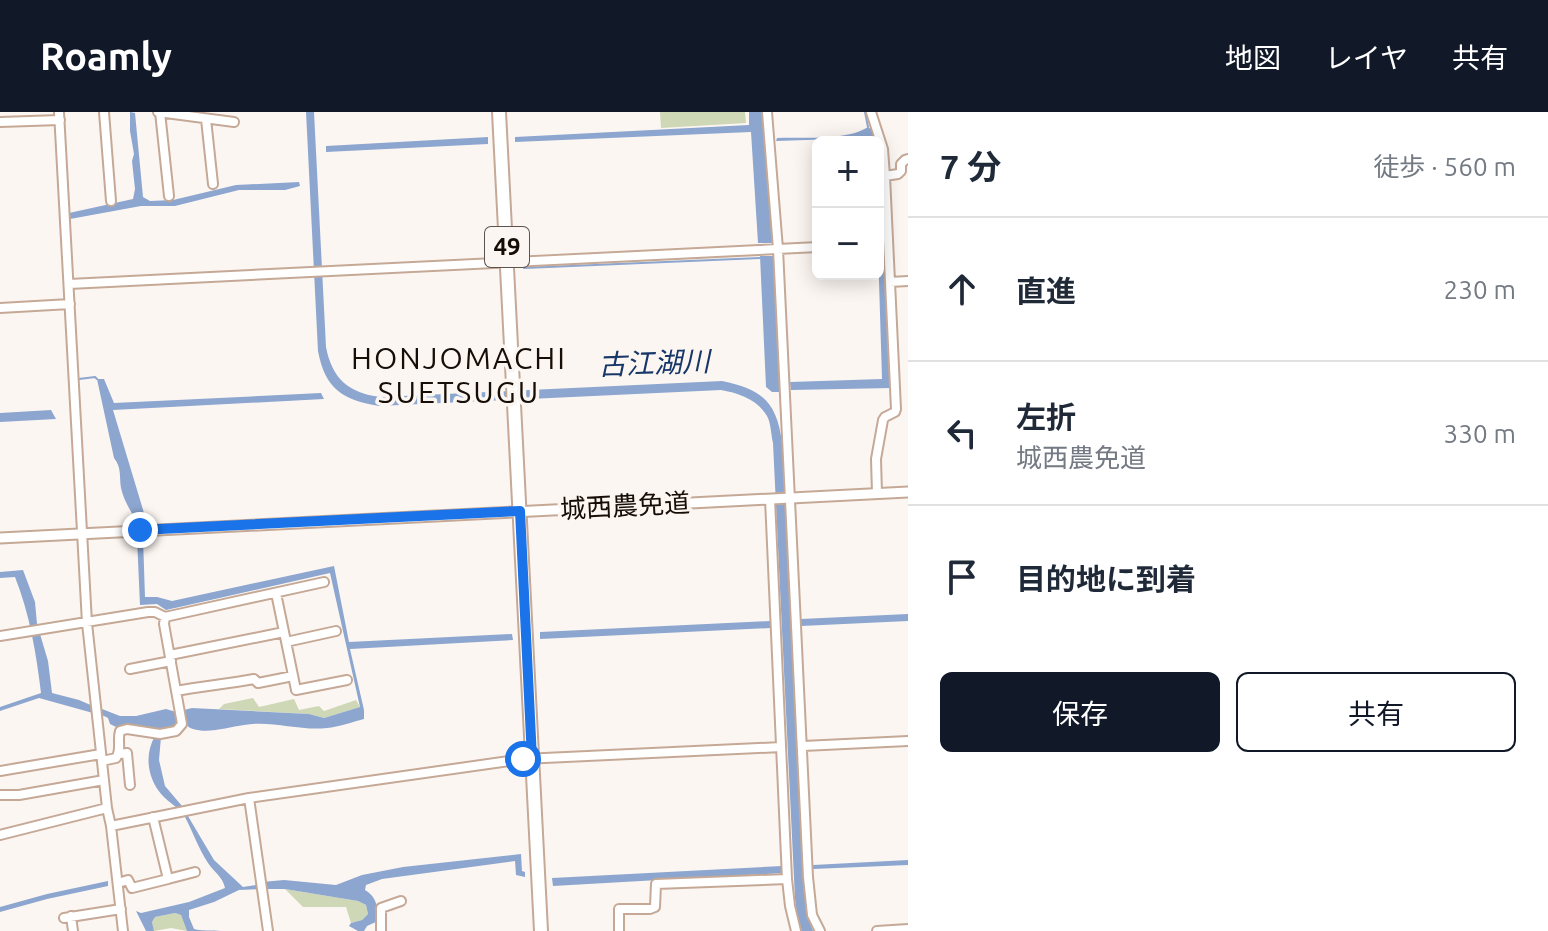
<!DOCTYPE html>
<html lang="ja">
<meta charset="utf-8">
<style>
:root{--surface:#fff;--page:#f2f2f3;--text:#1f2937;--muted:#747a83;--line:#e0e1e3;--accent:#111827}
body{margin:0;font-family:Ubuntu,"Noto Sans JP",sans-serif;background:var(--page);color:var(--text)}
.controls{position:absolute;right:24px;top:24px;display:grid;overflow:hidden;border-radius:12px;box-shadow:0 4px 20px #0003}
.controls button{width:72px;height:72px;display:grid;place-items:center;padding:0;border:0;border-bottom:2px solid var(--line);background:var(--surface);color:var(--text);font:40px sans-serif}
.stop{position:absolute;width:24px;height:24px;margin:-18px;border:6px solid #1a73e8;border-radius:50%;background:#fff}
.stop.end{background:#1a73e8;border-color:#fff;box-shadow:0 2px 8px #0008}
.list{margin:0;padding:0;list-style:none}
h2{display:flex;justify-content:space-between;align-items:center;height:104px;margin:0;padding:0 32px;font-size:34px}
h2 small{font-size:26px;font-weight:400;color:var(--muted)}
.list li{display:grid;grid-template-columns:52px 1fr auto;gap:24px;align-items:center;box-sizing:border-box;height:144px;padding:0 32px;border-top:2px solid var(--line)}
.list b{display:block;font-size:30px;white-space:nowrap}
.list p{margin:0;font-size:26px;white-space:nowrap;color:var(--muted)}
.list em{font-size:26px;font-style:normal;color:var(--muted)}
.actions{display:flex;gap:16px;padding:24px 32px}
.actions a{flex:1;padding:18px 0;border:2px solid var(--accent);border-radius:12px;text-align:center;font-size:28px;color:var(--accent)}
.actions .main{background:var(--accent);color:#fff}
.icon{flex:none;width:44px;height:44px;fill:none;stroke:currentColor;stroke-width:2;stroke-linecap:round;stroke-linejoin:round}
.map{position:relative;flex:none;width:908px;height:819px;overflow:hidden}
header{display:flex;align-items:center;gap:48px;box-sizing:border-box;height:112px;padding:0 40px;background:var(--accent);color:#fff}
header strong{font-size:38px}
nav{display:flex;gap:44px;margin-inline-start:auto;font-size:28px}
main{display:flex}
aside{flex:1;background:var(--surface)}
.map>svg:first-child{display:block}
</style>
<header>
<strong>Roamly</strong>
<nav><a>地図</a><a>レイヤ</a><a>共有</a></nav>
</header>
<main>
<div class="map">
<svg width="908" height="819" viewBox="0 0 908 819">
<rect width="100%" height="100%" fill="#fcf6f2"/>
<path fill="#ced7b6" d="M660 0H745L746 11 661 16Z
M253 586 259 595 294 587 299 598 319 594 324 599 356 588 360 595 324 606 309 602 219 597 224 592Z
M285 777 358 789 366 793 368 802 362 808 351 811 346 795H303Z
M175 801 181 803 187 819 171 816 154 819 152 810 155 805Z"/>
<path fill="#8ca6cf" d="M130 0 135 1 143 85 150 89 173 88 236 73 299 70 300 74 285 78H239L175 94H141L70 107 69 101 133 87 135 77 132 49 134 42 130 19Z
M306 0H314L326 235C332 266 348 281 380 285L722 269C762 277 777 290 782 331L805 787 809 808 813 819H802L797 803 795 787 773 331C771 323 771 311 767 304 757 287 738 281 721 278L379 294C343 288 325 277 318 239Z
M749 0H763L773 131H758L751 20 515 30V25L749 13Z
M868 15 872 18 876 30H871L867 26 776 29 777 26C803 25 847 29 868 15Z
M488 25V32L326 40V34Z
M878 137H885L892 276 791 278 790 270 882 267Z
M760 144H773L780 280H772L766 275Z
M97 267H104L114 291 321 281 324 287 113 298 144 401 142 411H137C132 400 124 390 121 376 119 365 122 356 114 346Z
M51 298 56 307 0 310V301Z
M137 426H143L145 485H157L172 489 334 454 349 530 512 522 513 528 350 537 364 598V607C352 610 339 615 327 616 299 619 271 608 244 613 228 615 209 622 193 617 187 615 187 613 184 609H178L172 617 161 625 159 648 165 674 182 694 214 748 243 775 262 772V770L284 768 336 773 362 763 403 755 521 742 522 759 525 760V765L516 763 515 749 382 767 366 773 365 778C378 786 377 795 378 809L367 814 364 819H358L349 814 351 811 362 808 368 802 366 793 358 789 285 777H264L239 778 214 790 189 798V805L194 817C198 819 214 818 221 819H187L181 803 175 801 155 805 152 810 154 819H146L136 799 141 801 189 790 225 776C223 765 214 760 208 751 198 736 193 720 185 705 178 694 165 689 158 678 147 662 145 641 155 624L130 614 118 616 110 612 108 606 102 603V597L120 604H136L166 597 176 600 192 596 309 602 324 606 360 595 330 461 166 498 157 492 140 493Z
M23 458 35 490 37 512 48 549 52 581 79 588 93 594V601L39 586 0 599V595L41 581C36 541 30 503 15 465L0 466V460Z
M908 502V509L801 514V507Z
M770 509 771 516 540 527V520Z
M908 748V753L813 757V753Z
M782 754 783 761 553 774 552 766Z
M108 769V774L47 787 0 800V795L47 782Z"/>
<g fill="none" stroke-linecap="round" stroke-linejoin="round">
<path stroke="#8ca6cf" stroke-width="2" d="M865 0 868 15
M524 156 760 146
M79 267 95 265 97 267"/>
<g stroke="#c5a996" stroke-width="12">
<path id="minor" d="M59 0 87 511 107 696
M104 0 111 89
M158 0 234 10
M160 0 169 84
M767 0 778 137 808 765 812 803 820 819
M871 0 883 37 885 64
M206 7 213 72
M0 10 60 8
M890 170 908 169
M69 172 818 135
M0 196 70 192
M877 381 876 347 883 308 885 305 895 300 896 297 885 64 898 62 901 59V52L905 48 908 47
M770 387 787 767 790 794 796 819
M276 481 296 578 347 568
M0 524 148 500H155L165 505 324 470
M286 530 336 519
M170 543 284 520
M130 557 171 549
M176 579C202 574 228 572 254 567L258 571 293 564
M803 634 908 629
M119 642 127 641 130 673
M102 649 116 646C122 638 117 628 120 619L127 617 160 622 176 619 182 612 164 512 165 505
M0 659 101 642
M0 683H19L104 668
M249 686 268 819
M111 714 249 686 523 647 781 635
M0 723 107 696 111 714 123 819
M168 767 195 760
M118 771 128 768 132 776 168 767 153 705
M71 804 73 819
M64 806 121 797
M381 819V796L401 789
M619 819V797H650L655 795 656 772 787 767
M877 819 908 817"/>
</g>
<g stroke="#c5a996" stroke-width="13">
<path id="tertiary" d="M0 426 908 380"/>
</g>
<g stroke="#c5a996" stroke-width="16">
<path id="primary" d="M499 0 541 819"/>
</g>
<use href="#minor" stroke="#fff" stroke-width="8"/>
<use href="#tertiary" stroke="#fff" stroke-width="9"/>
<use href="#primary" stroke="#fff" stroke-width="12"/>
</g>
<g fill="none" stroke-linecap="round" stroke-linejoin="round">
<path stroke="#1a73e8" stroke-width="10" d="M140 418 520 399 532 647H523"/>
</g>
<g text-anchor="middle" stroke-width="7" stroke-linejoin="round" paint-order="stroke">
<rect fill="#fcf6f2" stroke="#5c534e" stroke-width="2" x="485" y="115" width="44" height="40" rx="6"/>
<g font-size="24" font-weight="bold" fill="#170d07">
<text x="507" y="143">49</text>
</g>
<g font-size="26" fill="#170d07" stroke="#fcf6f2">
<text transform="translate(625 394) rotate(-3)" y="9">城西農免道</text>
</g>
<g font-size="28" font-style="italic" fill="#173769" stroke="#fcf6f2">
<text transform="translate(654 251) rotate(-2)" y="10">古江湖川</text>
</g>
<g font-size="30" letter-spacing="2" fill="#170d07" stroke="#fcf6f2">
<text x="459" y="257">HONJOMACHI<tspan x="459" dy="34">SUETSUGU</tspan></text>
</g>
</g>
</svg>
<div class="controls">
<button>+</button>
<button>−</button>
</div>
<div class="stop" style="left:523px;top:647px"></div>
<div class="stop end" style="left:140px;top:418px"></div>
</div>
<aside>
<h2>7 分<small>徒歩 · 560 m</small></h2>
<ul class="list">
<li><svg class="icon" aria-label="ahead" viewBox="0 0 24 24"><path d="M12 20V5M6 11l6-6 6 6"/></svg><div><b>直進</b></div><em>230 m</em></li>
<li><svg class="icon" aria-label="left" viewBox="0 0 24 24"><path d="M17 20v-9H6M10 6l-5 5 5 5"/></svg><div><b>左折</b><p>城西農免道</p></div><em>330 m</em></li>
<li><svg class="icon" aria-label="arrive" viewBox="0 0 24 24"><path d="M6 21V4h12l-3 4 3 4H6"/></svg><div><b>目的地に到着</b></div></li>
</ul>
<div class="actions"><a class="main">保存</a><a>共有</a></div>
</aside>
</main>
